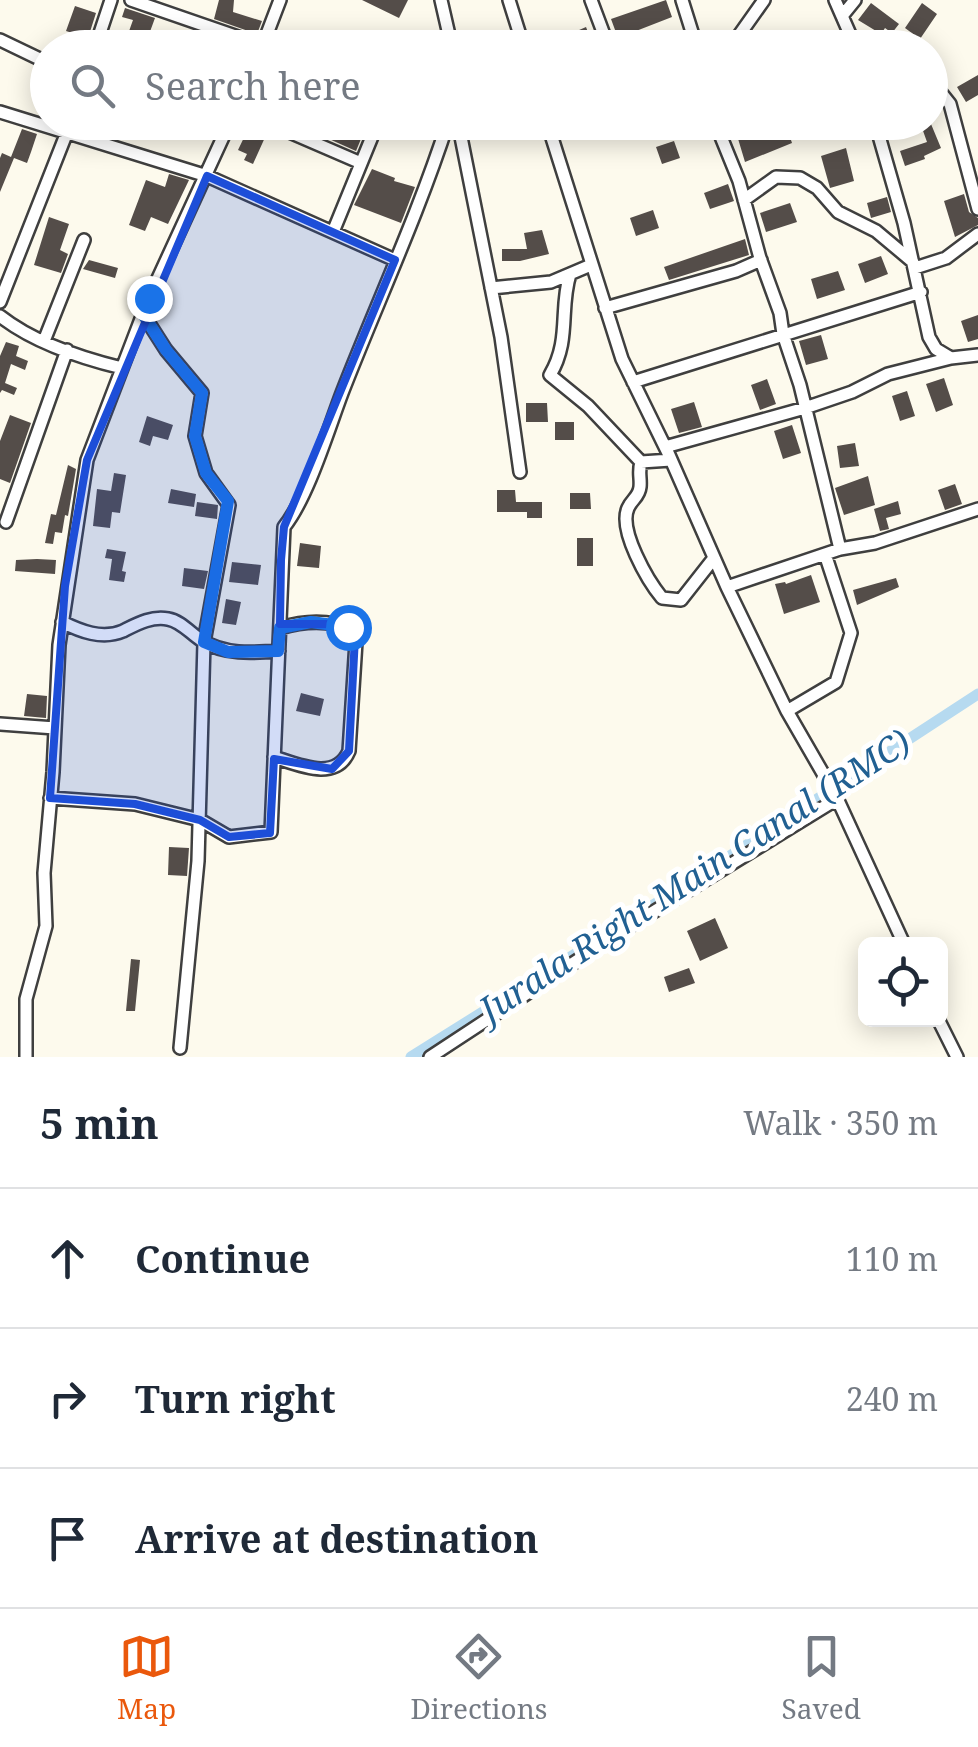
<!DOCTYPE html>
<meta charset="utf-8">
<style>
:root{--surface:#fff;--page:#f2f2f3;--text:#1f2937;--muted:#747a83;--line:#e0e1e3;--accent:#ea580c}
body{margin:0;font-family:"Noto Serif",serif;background:var(--page);color:var(--text)}
.controls{position:absolute;right:30px;bottom:30px;display:grid;overflow:hidden;border-radius:15px;box-shadow:0 5px 25px #0003}
.controls button{width:90px;height:90px;display:grid;place-items:center;padding:0;border:0;border-bottom:2px solid var(--line);background:var(--surface);color:var(--text);font:50px sans-serif}
.stop{position:absolute;width:30px;height:30px;margin:-22px;border:8px solid #1a73e8;border-radius:50%;background:#fff}
.stop.end{background:#1a73e8;border-color:#fff;box-shadow:0 2px 10px #0008}
.list{margin:0;padding:0;list-style:none}
h2{display:flex;justify-content:space-between;align-items:center;height:130px;margin:0;padding:0 40px;font-size:42px}
h2 small{font-size:32px;font-weight:400;color:var(--muted)}
.list li{display:grid;grid-template-columns:65px 1fr auto;gap:30px;align-items:center;box-sizing:border-box;height:140px;padding:0 40px;border-top:2px solid var(--line)}
.list b{display:block;font-size:38px;white-space:nowrap}
.list em{font-size:32px;font-style:normal;color:var(--muted)}
.icon{flex:none;width:55px;height:55px;fill:none;stroke:currentColor;stroke-width:2;stroke-linecap:round;stroke-linejoin:round}
.map{position:relative;flex:none;width:978px;height:1057px;overflow:hidden}
.search{position:absolute;background:var(--surface);box-shadow:0 5px 25px #0003;left:30px;right:30px;top:30px;height:110px;display:flex;align-items:center;gap:25px;box-sizing:border-box;padding:0 35px;border-radius:55px;color:var(--muted);font-size:38px}
.sheet{height:550px;background:var(--surface)}
nav{display:flex;justify-content:space-around;align-items:center;box-sizing:border-box;height:140px;border-top:2px solid var(--line);background:var(--surface);font-size:28px;color:var(--muted)}
nav a{display:grid;justify-items:center;gap:5px}
nav .on{color:var(--accent)}
.map>svg:first-child{display:block}
</style>
<div class="map">
<svg width="978" height="1057" viewBox="0 0 978 1057">
<rect width="100%" height="100%" fill="#fdfaed"/>
<g fill="none" stroke-linecap="round" stroke-linejoin="round">
<path stroke="#b6daf0" stroke-width="11" d="M411 1057 690 882 978 694"/>
</g>
<path fill="#544d49" d="M219 0H234L233 12 262 21 257 34 214 19Z
M362 0H408L399 18Z
M666 0 672 17 618 38 611 19Z
M871 3 899 24 892 33 885 28 881 34 858 20Z
M922 3 937 14 920 39 905 28Z
M75 6 96 13 88 38 66 31Z
M125 8 155 18 144 48H123L133 20 122 17Z
M586 27 594 48H576L570 34Z
M978 75V95L966 102 957 87Z
M291 122H368L356 151Z
M733 122H785L792 143 745 162Z
M931 124 941 148 924 156 925 159 905 166 900 151 927 142 922 128Z
M250 125 267 133 253 164 244 160 247 154 238 150Z
M22 129 37 134 31 152 27 163 14 158 0 192V158L2 153 11 157Z
M674 141 680 158 662 164 656 147Z
M846 148 854 181 830 188 821 156Z
M372 169 395 178 394 181 415 187 401 223 354 205Z
M169 174 189 180 168 224 151 217 145 231 129 225 146 180 165 187Z
M728 184 734 201 710 209 704 193Z
M964 194 969 212 978 218V225L955 237 944 201Z
M887 197 891 212 871 218 867 203Z
M790 203 797 222 766 232 760 213Z
M653 210 659 228 636 236 630 218Z
M49 217 69 224 60 250 68 254 61 273 34 265Z
M542 230 549 254 520 261H502V249H527L524 233Z
M745 239 749 255 669 280 664 267Z
M881 256 888 274 865 283 858 264Z
M89 260 118 268 115 278 83 269Z
M838 271 845 290 817 299 811 279Z
M978 315V339L968 342 961 321Z
M821 335 828 359 806 365 799 341Z
M6 342 19 346 16 356 28 361 25 370 11 364 5 383 17 388 14 395 2 390 0 393V356Z
M944 378 953 405 936 412 926 384Z
M767 379 776 404 760 410 751 385Z
M907 391 915 416 900 421 892 396Z
M694 402 702 427 679 433 671 409Z
M526 403H547L548 422H526Z
M10 415 31 423 10 483 0 479V441Z
M147 416 173 425 168 440 153 436 150 446 139 442Z
M555 422H574V440H555Z
M792 425 801 453 783 459 774 431Z
M855 443 859 466 840 468 837 446Z
M68 465 76 469 68 516 65 515 62 533 55 532 53 544 45 543 51 514 56 515Z
M114 473 126 475 120 513 112 512 110 528 93 526 97 489 111 491Z
M868 476 875 505 844 515 835 488Z
M955 484 962 504 945 510 938 490Z
M171 489 196 494 194 507 168 503Z
M497 490H515L516 502H542V518H527V512H497Z
M570 493H590L591 509H570Z
M898 501 901 514 886 518 889 529 880 531 874 509Z
M197 502 218 505 217 519 195 516Z
M577 538H593V566H577Z
M300 543 321 546 319 568 297 566Z
M107 549 126 552 122 571 126 572 124 582 109 580 112 559 105 558Z
M37 559 56 560 55 574 15 571 16 560Z
M232 562 261 565 258 585 229 582Z
M184 568 208 571 204 589 182 586Z
M811 575 820 602 784 614 775 584 785 582 786 584Z
M896 578 899 587 857 605 853 590Z
M226 599 241 602 236 625 222 623Z
M301 693 324 699 320 716 296 711Z
M27 694 47 696 46 718 24 716Z
M169 847 189 848 187 876 168 875Z
M715 918 728 948 700 961 687 931Z
M131 959 140 960 135 1011H126Z
M689 968 695 983 669 992 664 977Z"/>
<g fill="none" stroke-linecap="round" stroke-linejoin="round">
<g stroke="#3f3f3f" stroke-width="16">
<path id="street" d="M131 0 270 48
M441 0 452 48
M509 0 524 48
M591 0 609 48
M682 0 697 48
M835 0 856 48
M842 16 855 0
M0 40 48 63
M262 47 280 0
M95 48 111 0
M730 48 764 0
M930 79 950 104 978 209
M0 112 207 176 395 260
M266 122 361 163
M458 122 501 337 520 472
M547 122 622 359 669 455 727 587 787 711 836 796 904 944
M715 122 739 181 760 258 780 313 783 334 800 385 840 549
M875 122 904 223 929 337 936 349 951 358
M744 200 776 177 800 178 817 188 838 212 876 231 913 262
M333 232 378 122
M915 268 946 258 978 234
M570 274C559 309 571 340 550 375L588 406 641 462 671 460
M491 288 551 282 591 265
M0 302 71 122
M605 308 736 271 761 260
M143 314 166 350 202 393 195 436 206 473 229 505 204 642 198 861 180 1048
M0 316C33 342 81 358 122 368
M44 341 84 240
M633 382 921 292
M665 447 805 408 852 392 888 374 951 358 978 355
M641 462C638 472 641 478 640 487 639 497 632 499 628 508 618 530 648 581 662 598L681 600 714 558
M6 522 67 350
M727 587 840 549 875 543 978 509
M62 622C80 631 102 640 123 631 137 624 151 616 168 619 181 621 190 633 201 640 224 655 252 653 279 651
M787 711 836 682 851 633 825 554
M0 724 55 728
M274 757C299 765 336 782 349 751L356 642 352 630C329 619 304 621 280 628
M50 798 135 804 200 820 229 837 271 832 284 527C308 497 328 430 342 393 377 303 418 215 448 122
M938 1019 957 1057
M26 1057V999L46 926 44 873 53 772 59 645 87 460 149 298 230 122
M430 1057 619 933 837 799"/>
</g>
<use href="#street" stroke="#fff" stroke-width="11"/>
</g>
<g fill="none" stroke-linecap="round" stroke-linejoin="round">
<path stroke="#1a73e8" stroke-width="12" d="M149 298 143 314 166 350 202 393 195 436 206 473 228 501 204 642 228 652 278 651 280 628 311 622 348 627"/>
</g>
<path fill="#1d4ed8" fill-opacity="0.2" stroke="#1d4ed8" stroke-width="8" stroke-linejoin="round" d="M207 176 395 260 284 527 281 560 280 624H337L355 637 349 751 332 769 274 759 270 833 229 837 200 820 135 804 50 798 65 586 87 460Z"/>
<g text-anchor="middle" stroke-width="10" stroke-linejoin="round" paint-order="stroke">
<g font-size="35" font-style="italic" fill="#216092" stroke="#fff">
<text transform="translate(695 876) rotate(-33)" y="12">Jurala Right Main Canal (RMC)</text>
</g>
</g>
</svg>
<div class="controls">
<button><svg class="icon" aria-label="locate" viewBox="0 0 24 24"><circle cx="12" cy="12" r="6"/><path d="M12 2v4M12 18v4M2 12h4M18 12h4"/></svg></button>
</div>
<div class="stop" style="left:348px;top:627px"></div>
<div class="stop end" style="left:149px;top:298px"></div>
<div class="search"><svg class="icon" aria-label="search" viewBox="0 0 24 24"><circle cx="10" cy="10" r="6"/><path d="M15 15l6 6"/></svg>Search here</div>
</div>
<section class="sheet">
<h2>5 min<small>Walk · 350 m</small></h2>
<ul class="list">
<li><svg class="icon" aria-label="ahead" viewBox="0 0 24 24"><path d="M12 20V5M6 11l6-6 6 6"/></svg><div><b>Continue</b></div><em>110 m</em></li>
<li><svg class="icon" aria-label="right" viewBox="0 0 24 24"><path d="M7 20v-9h11M14 6l5 5-5 5"/></svg><div><b>Turn right</b></div><em>240 m</em></li>
<li><svg class="icon" aria-label="arrive" viewBox="0 0 24 24"><path d="M6 21V4h12l-3 4 3 4H6"/></svg><div><b>Arrive at destination</b></div></li>
</ul>
</section>
<nav>
<a class="on"><svg class="icon" aria-label="map" viewBox="0 0 24 24"><path d="M3 6l6-2 6 2 6-2v14l-6 2-6-2-6 2zM9 4v14M15 6v14"/></svg>Map</a>
<a><svg class="icon" aria-label="directions" viewBox="0 0 24 24"><path d="M12 3l9 9-9 9-9-9zM9 14v-3h6M13 9l2 2-2 2"/></svg>Directions</a>
<a><svg class="icon" aria-label="saved" viewBox="0 0 24 24"><path d="M7 4h10v16l-5-4-5 4z"/></svg>Saved</a>
</nav>
